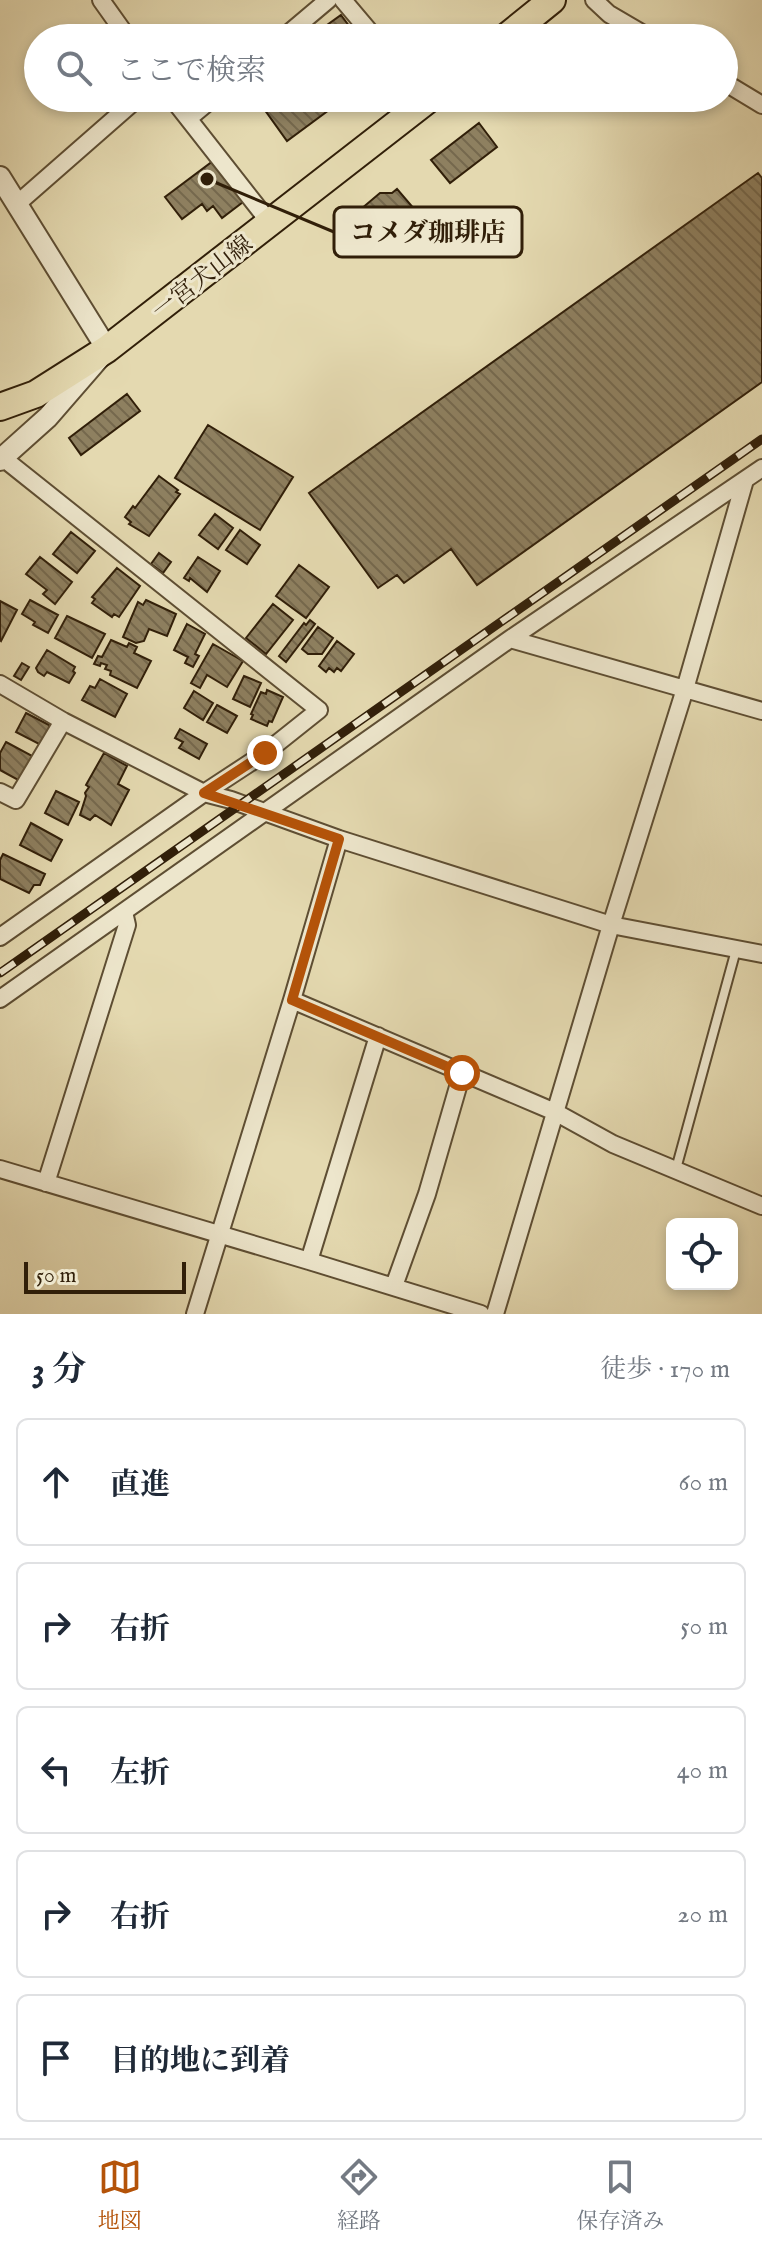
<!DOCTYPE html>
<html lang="ja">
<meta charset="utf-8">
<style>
:root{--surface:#fff;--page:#f2f2f3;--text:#1f2937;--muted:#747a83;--line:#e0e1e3;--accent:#b45309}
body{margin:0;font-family:"IM FELL English","Noto Serif JP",serif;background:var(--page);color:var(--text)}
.controls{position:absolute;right:24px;bottom:24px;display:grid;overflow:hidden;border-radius:12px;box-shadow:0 4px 12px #0003}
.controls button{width:72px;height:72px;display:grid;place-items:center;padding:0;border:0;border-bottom:2px solid var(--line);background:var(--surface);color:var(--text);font:40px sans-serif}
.scale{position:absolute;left:24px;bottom:20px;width:162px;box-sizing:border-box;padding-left:8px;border:4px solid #311f09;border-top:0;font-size:22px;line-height:28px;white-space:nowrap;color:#311f09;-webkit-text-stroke:6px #ede6cc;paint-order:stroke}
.stop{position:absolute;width:24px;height:24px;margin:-18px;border:6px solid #b45309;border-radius:50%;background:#fff}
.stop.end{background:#b45309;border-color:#fff;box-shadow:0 2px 8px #0008}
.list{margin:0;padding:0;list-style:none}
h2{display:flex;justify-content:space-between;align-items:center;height:104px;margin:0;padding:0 32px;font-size:34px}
h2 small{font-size:26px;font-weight:400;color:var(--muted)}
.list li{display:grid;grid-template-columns:52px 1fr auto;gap:24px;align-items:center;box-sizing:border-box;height:128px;margin:0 16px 16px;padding:0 16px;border:2px solid var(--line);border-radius:12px}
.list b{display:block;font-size:30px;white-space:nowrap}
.list em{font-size:26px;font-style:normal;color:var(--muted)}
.icon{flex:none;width:44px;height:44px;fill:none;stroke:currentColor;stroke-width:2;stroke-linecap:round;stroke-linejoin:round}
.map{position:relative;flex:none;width:762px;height:1314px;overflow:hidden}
.search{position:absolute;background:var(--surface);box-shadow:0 4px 12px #0003;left:24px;right:24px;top:24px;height:88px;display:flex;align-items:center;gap:20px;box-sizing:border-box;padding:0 28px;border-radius:44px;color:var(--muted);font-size:30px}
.sheet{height:824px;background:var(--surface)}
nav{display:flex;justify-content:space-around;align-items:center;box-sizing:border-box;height:112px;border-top:2px solid var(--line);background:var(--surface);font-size:22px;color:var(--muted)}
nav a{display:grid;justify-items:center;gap:4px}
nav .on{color:var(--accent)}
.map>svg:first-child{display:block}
</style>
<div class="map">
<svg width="762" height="1314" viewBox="0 0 762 1314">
<defs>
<pattern id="building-back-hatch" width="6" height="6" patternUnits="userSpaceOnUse" patternTransform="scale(2)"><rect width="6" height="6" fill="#8e8060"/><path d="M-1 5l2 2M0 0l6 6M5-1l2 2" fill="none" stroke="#75684d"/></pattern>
</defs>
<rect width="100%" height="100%" fill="#e4d9b0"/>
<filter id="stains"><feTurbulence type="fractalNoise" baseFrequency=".0025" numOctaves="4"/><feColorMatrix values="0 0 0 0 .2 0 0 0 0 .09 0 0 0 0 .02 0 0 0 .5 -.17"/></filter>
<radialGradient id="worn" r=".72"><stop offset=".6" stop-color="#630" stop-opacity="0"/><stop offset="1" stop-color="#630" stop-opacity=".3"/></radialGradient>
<path fill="url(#building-back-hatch)" stroke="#311f09" stroke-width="2" d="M341 15 358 38H309Z
M259 98H326L333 107 287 141 257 99Z
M479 123 497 147 450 183 431 160Z
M213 161 243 202 222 218 213 206 207 211 202 204 182 219 165 197Z
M758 173 762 178V382L477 585 451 549 404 583 397 575 378 588 309 493Z
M397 189 422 218 376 254 369 244 356 243V234L358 231 352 222 359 217 361 209 380 193H392Z
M127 394 140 411 81 455 69 438Z
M208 425 293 477 260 530 175 478Z
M159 476 178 490 176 492 180 494 149 536 129 524 131 522 125 517 133 506 135 508Z
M215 514 233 528 218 549 199 535Z
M240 530 260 545 247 564 226 550Z
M71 532 95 551 77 573 53 554Z
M159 553 171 562 163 573 151 564Z
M40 557 72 582 55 604 43 594 47 590 26 574Z
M198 557 220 571 207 592 190 578 189 581 184 578Z
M299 565 329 587 306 618 276 596Z
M117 568 140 586 119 617 114 614 112 617 92 603 95 599 92 597Z
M30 600 58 615 48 633 33 625 35 622 22 614Z
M146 600 176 614 167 636 149 629 144 641 136 643 123 637 138 602 143 605Z
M0 601 17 610 1 641 0 640Z
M273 604 293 620 266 654 246 638Z
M67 616 105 634 92 658 55 638Z
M310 620 315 624 286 662 279 656 304 623 306 625Z
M187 624 205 634 195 654 199 656 193 667 185 663 188 657 174 650Z
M318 627 333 638 322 654H308L302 649Z
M111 640 127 647 129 643 137 647 134 653 151 661 137 688 110 675 111 671 105 669 107 665 101 663 100 666 94 664 98 656 102 657Z
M337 641 354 654 341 671 337 668 334 672 329 668 326 672 319 666Z
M213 644 243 661 227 687 207 675 200 688 191 683Z
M47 650 75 667 73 671 75 673 69 683 47 672 44 676 38 672 36 668Z
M22 663 29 667 21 680 14 676Z
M244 676 261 683 250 707 233 699Z
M100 679 127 694 115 717 82 700 90 686 95 688Z
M267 690 283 697 272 722 269 721 267 726 251 719 253 715 251 714 261 692 266 694Z
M194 691 213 703 203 720 184 708Z
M217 705 237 716 227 733 207 722Z
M26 713 49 725 50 730 41 745 16 732Z
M180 729 207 744 199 759 179 748 183 742 175 738Z
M6 742 36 758 20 781 0 770V753Z
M104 753 127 766 118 784 129 790 111 825 95 815 90 820 80 815 86 796 85 793 89 787 86 785Z
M56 791 79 802 68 825 45 813Z
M31 823 62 840 51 861 20 845Z
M3 854 45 874 40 885H34L29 893 0 879V860Z"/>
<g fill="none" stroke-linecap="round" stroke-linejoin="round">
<g stroke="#5e4e33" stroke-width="12">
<path id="service" d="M676 1169 736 950"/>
</g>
<g stroke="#5e4e33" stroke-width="20">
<path id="minor" d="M101 0 128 38
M343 0 375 38
M594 0 609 14 650 38
M283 38 328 0
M724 82 762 105
M172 98 270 223
M189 118 213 98
M17 204 138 98
M510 639 762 711
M0 684 63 721 204 793 231 800 339 839 611 925 762 954
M0 792 16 800 63 721
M0 937 204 793 265 753 319 710 3 458
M0 999 510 639 762 468
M292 1000 555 1112 613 1144 762 1206
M0 1169 309 1261 481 1314
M46 1183 127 925 124 912
M309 1261 378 1036
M394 1286 427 1194 462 1073
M195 1314 292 1000 339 839
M495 1314 611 925 685 689 745 480"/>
</g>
<g stroke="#5e4e33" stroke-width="24">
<path id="tertiary" d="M0 177 107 349 48 417 0 460"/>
</g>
<g stroke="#311f09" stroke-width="30">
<path id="primary" d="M505 38 552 0
M0 407 36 394 107 349 430 98"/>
</g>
<use href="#service" stroke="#ede6cc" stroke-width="8"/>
<use href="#minor" stroke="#ede6cc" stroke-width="16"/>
<use href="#tertiary" stroke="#ede6cc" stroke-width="20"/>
<use href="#primary" stroke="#e4d9b0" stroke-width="26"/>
<g stroke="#311f09" stroke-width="9">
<path id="rail" d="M0 973 762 439"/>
</g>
<use href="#rail" stroke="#ede6cc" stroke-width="6" stroke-dasharray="18" stroke-linecap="butt"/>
</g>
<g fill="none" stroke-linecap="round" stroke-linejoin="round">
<path stroke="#b45309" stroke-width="10" d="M265 753 204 793 339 839 292 1000 462 1073"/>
</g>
<g text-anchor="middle" stroke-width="6" stroke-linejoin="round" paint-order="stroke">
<g font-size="24" fill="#311f09" stroke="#ede6cc">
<text transform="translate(202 277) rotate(-38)" y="8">一宮犬山線</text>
</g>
</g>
<path fill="none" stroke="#311f09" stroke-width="3" d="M207 179L334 232"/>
<circle fill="#311f09" stroke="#ede6cc" stroke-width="3" cx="207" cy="179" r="8"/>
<rect fill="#ede6cc" stroke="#311f09" stroke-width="3" x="334" y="207" width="188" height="50" rx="8"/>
<g font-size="26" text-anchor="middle" font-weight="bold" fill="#311f09">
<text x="428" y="241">コメダ珈琲店</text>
</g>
<rect width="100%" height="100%" filter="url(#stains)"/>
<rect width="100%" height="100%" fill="url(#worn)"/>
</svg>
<div class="controls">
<button><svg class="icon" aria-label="locate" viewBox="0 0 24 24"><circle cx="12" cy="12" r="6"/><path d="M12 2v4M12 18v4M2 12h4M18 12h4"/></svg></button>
</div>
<div class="scale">50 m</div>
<div class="stop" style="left:462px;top:1073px"></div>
<div class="stop end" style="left:265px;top:753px"></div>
<div class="search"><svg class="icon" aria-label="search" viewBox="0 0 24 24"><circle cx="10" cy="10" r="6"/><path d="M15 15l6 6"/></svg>ここで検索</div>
</div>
<section class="sheet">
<h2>3 分<small>徒歩 · 170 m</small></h2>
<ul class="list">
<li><svg class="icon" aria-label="ahead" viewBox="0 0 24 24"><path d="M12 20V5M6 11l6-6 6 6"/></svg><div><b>直進</b></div><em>60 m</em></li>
<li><svg class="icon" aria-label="right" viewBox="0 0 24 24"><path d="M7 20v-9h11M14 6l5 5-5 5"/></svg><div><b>右折</b></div><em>50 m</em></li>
<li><svg class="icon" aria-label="left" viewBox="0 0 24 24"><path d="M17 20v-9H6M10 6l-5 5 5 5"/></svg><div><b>左折</b></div><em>40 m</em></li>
<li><svg class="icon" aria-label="right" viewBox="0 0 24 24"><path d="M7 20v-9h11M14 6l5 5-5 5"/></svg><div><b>右折</b></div><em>20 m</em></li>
<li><svg class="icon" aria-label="arrive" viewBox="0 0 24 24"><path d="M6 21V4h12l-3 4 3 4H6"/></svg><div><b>目的地に到着</b></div></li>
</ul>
</section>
<nav>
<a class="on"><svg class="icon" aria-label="map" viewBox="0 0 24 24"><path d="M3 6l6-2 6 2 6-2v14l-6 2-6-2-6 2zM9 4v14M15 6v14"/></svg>地図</a>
<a><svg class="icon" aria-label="directions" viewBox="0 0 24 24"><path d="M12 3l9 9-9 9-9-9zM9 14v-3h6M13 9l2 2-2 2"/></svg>経路</a>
<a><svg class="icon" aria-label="saved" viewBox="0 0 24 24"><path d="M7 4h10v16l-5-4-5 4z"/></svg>保存済み</a>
</nav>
